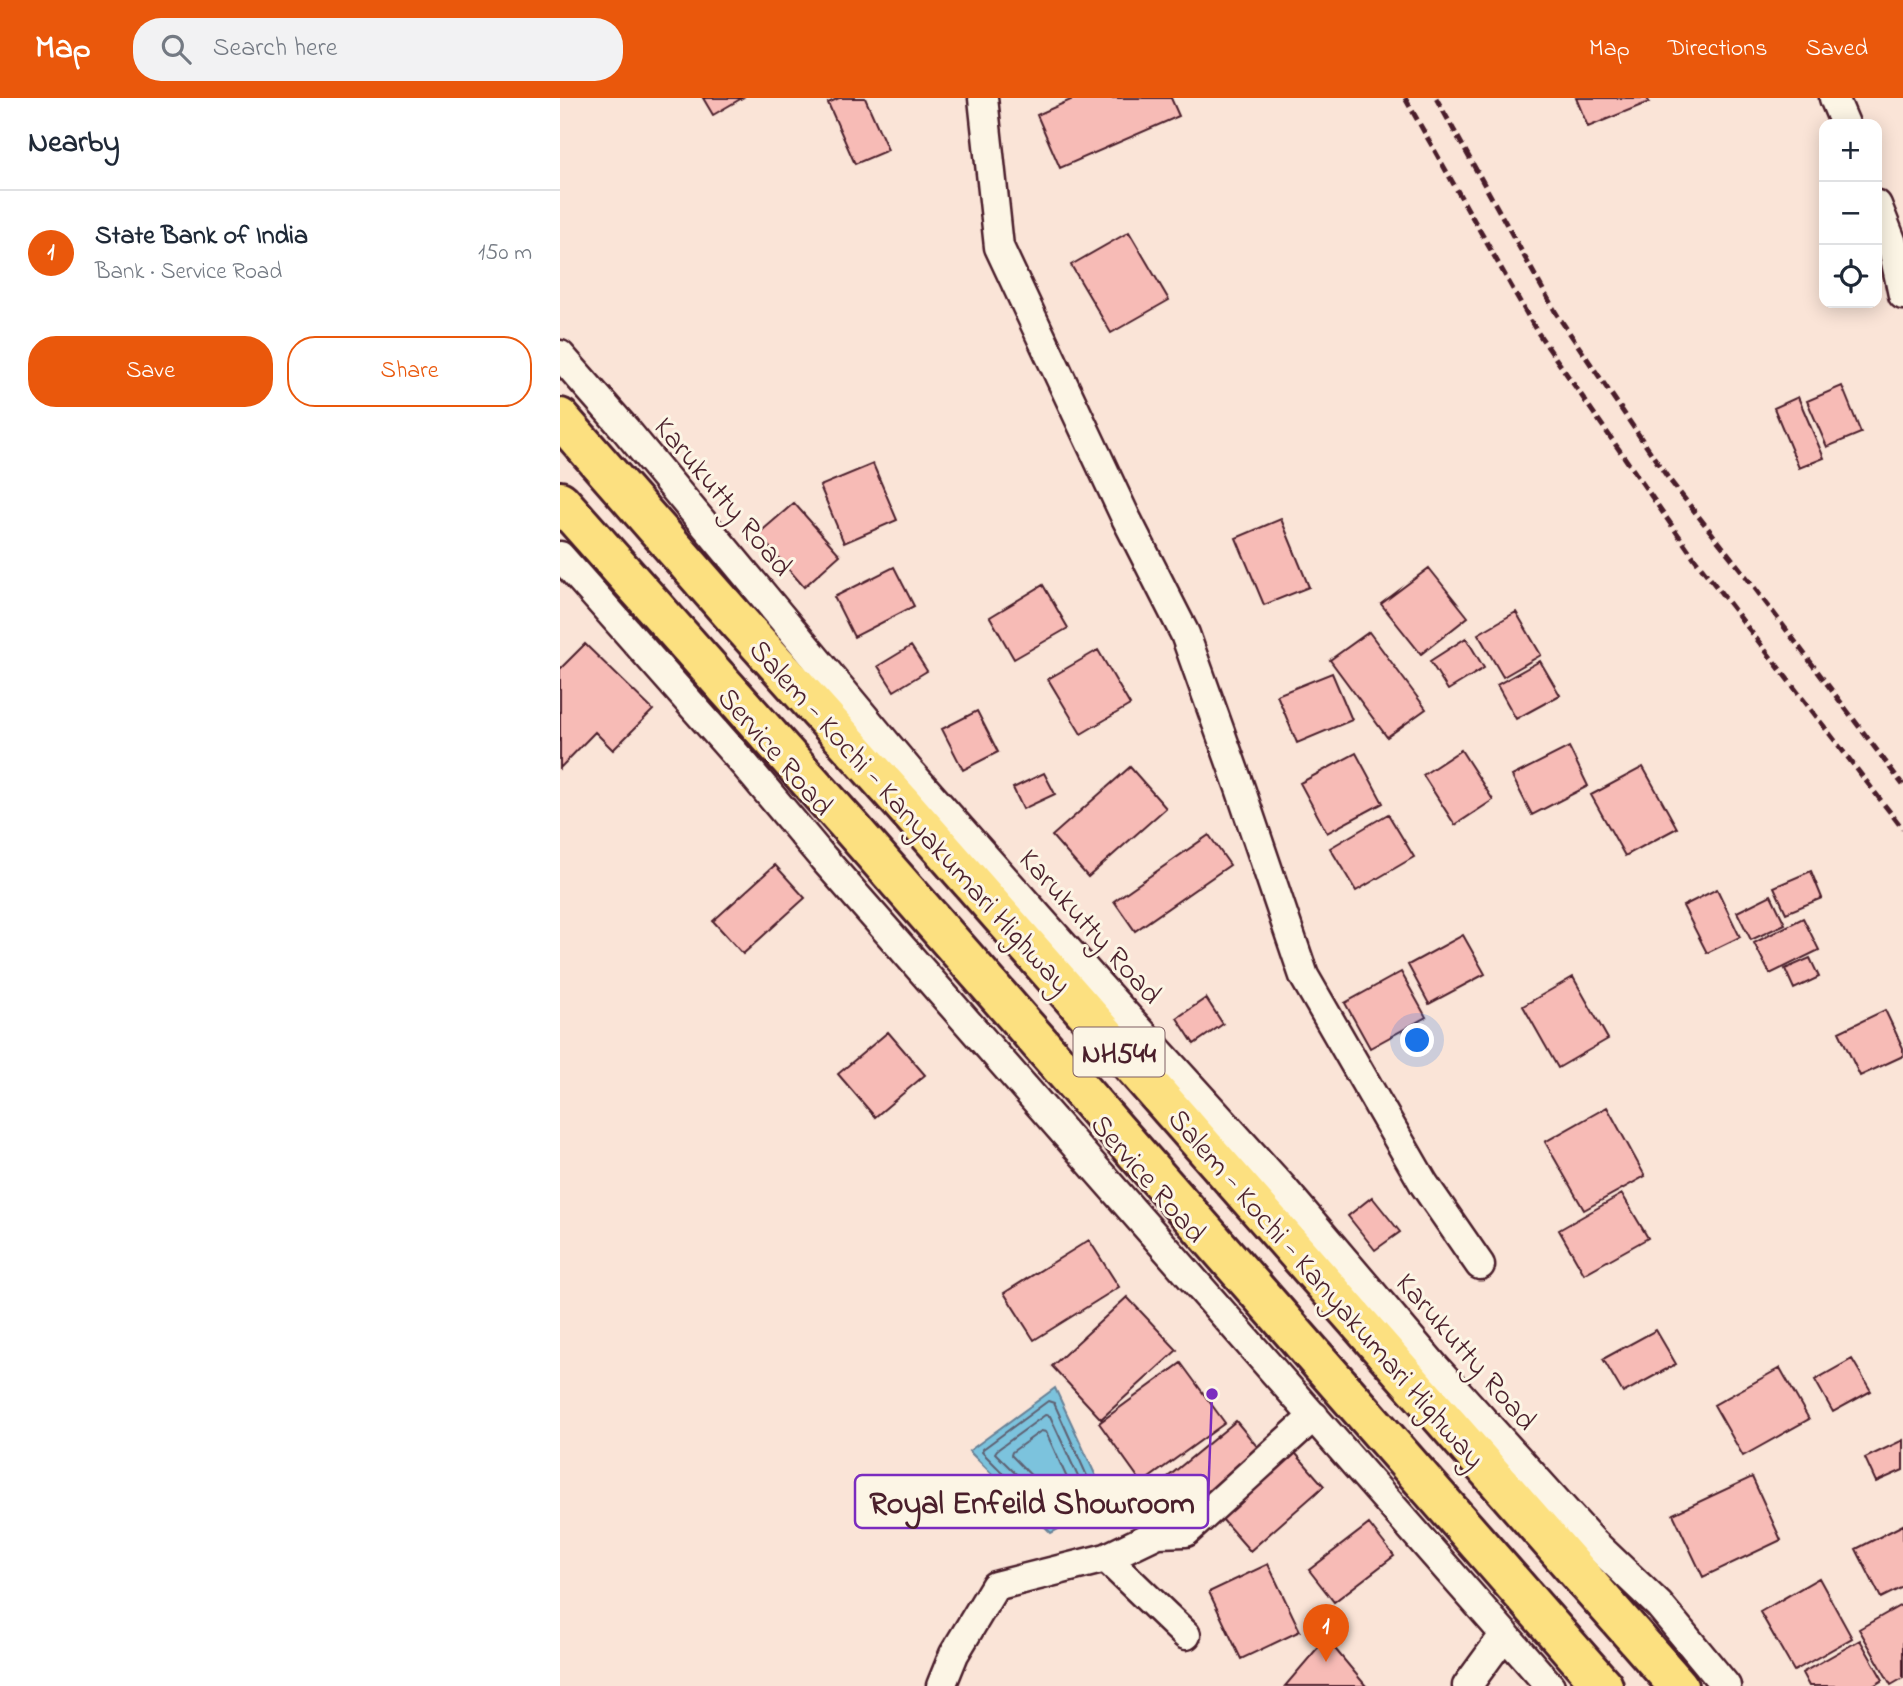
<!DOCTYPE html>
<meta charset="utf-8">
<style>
:root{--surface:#fff;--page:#f2f2f3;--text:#1f2937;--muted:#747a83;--line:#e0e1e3;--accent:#ea580c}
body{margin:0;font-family:"Indie Flower",sans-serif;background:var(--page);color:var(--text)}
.controls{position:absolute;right:21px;top:21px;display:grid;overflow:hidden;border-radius:14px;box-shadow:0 4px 18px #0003}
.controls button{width:63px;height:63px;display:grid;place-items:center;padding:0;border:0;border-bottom:2px solid var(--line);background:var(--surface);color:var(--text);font:35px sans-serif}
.you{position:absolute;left:858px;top:943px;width:24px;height:24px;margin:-18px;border:5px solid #fff;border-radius:50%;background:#1a73e8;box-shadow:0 0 0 10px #1a73e833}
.badge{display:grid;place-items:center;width:46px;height:46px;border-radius:50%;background:var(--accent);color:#fff;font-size:23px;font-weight:700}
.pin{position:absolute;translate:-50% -58px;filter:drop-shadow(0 2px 4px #0008)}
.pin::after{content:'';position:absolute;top:37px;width:24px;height:21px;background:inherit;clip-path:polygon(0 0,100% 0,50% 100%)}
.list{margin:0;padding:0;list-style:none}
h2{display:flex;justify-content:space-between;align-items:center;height:91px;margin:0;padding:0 28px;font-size:30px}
h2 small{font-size:23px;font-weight:400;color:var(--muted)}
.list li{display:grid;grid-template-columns:46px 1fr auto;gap:21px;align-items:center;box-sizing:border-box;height:126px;padding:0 28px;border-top:2px solid var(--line)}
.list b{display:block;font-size:26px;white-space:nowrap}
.list p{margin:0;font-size:23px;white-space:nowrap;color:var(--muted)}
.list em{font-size:23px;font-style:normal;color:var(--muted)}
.actions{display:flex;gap:14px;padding:21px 28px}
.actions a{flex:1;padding:16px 0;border:2px solid var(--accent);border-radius:28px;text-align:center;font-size:24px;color:var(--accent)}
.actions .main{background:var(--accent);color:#fff}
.icon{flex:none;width:38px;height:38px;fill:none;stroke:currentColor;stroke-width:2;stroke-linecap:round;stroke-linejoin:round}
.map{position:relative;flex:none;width:1343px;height:1588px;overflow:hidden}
header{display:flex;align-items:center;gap:42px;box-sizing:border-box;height:98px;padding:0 35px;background:var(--accent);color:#fff}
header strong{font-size:33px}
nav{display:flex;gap:38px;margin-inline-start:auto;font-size:24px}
.search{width:490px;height:63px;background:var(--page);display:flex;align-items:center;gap:18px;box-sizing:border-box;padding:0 24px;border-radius:28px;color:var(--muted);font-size:26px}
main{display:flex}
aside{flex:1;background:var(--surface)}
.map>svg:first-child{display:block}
</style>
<header>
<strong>Map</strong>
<div class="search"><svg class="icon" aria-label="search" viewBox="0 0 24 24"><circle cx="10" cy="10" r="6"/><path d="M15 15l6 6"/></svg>Search here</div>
<nav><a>Map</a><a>Directions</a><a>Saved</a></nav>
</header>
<main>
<aside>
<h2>Nearby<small></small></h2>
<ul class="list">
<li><span class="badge">1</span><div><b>State Bank of India</b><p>Bank · Service Road</p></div><em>150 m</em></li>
</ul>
<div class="actions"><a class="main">Save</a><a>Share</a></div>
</aside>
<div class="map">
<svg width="1343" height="1588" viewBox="0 0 1343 1588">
<rect width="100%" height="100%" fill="#fae4d7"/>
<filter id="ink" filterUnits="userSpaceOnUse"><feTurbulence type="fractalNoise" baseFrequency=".0143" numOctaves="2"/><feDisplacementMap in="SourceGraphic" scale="14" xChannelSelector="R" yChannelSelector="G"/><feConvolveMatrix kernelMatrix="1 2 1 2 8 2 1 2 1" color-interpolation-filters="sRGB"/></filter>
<g filter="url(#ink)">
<path fill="#7cc3dd" stroke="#688196" stroke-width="2" d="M495 1290 548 1404 491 1435 409 1353Z"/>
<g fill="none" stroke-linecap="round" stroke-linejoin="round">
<path stroke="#5e6172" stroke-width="2" d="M488 1303 494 1305 537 1400 536 1403 493 1426 422 1354 423 1351Z
M485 1317 490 1318 526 1396 524 1399 495 1415 435 1355 437 1352Z
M481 1333 486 1334 512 1391 511 1395 497 1402 494 1401 451 1357 452 1354Z"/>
</g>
<path fill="#f7bbb6" stroke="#4a1f2b" stroke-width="2" d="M143 0H182L153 17Z
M279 0H305L328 52 295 66 268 5Z
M515 0H611L619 18 500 70 477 17Z
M1016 0H1087L1089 4 1028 29Z
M569 134 609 202 551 235 511 167Z
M1282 288 1301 335 1267 349 1247 303Z
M1238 299 1264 360 1239 370 1214 310Z
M313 366 337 422 284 445 260 388Z
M234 405 280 457 244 489 198 436Z
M721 421 749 489 704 507 676 440Z
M334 469 354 508 294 539 274 499Z
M869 470 908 519 861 556 821 506Z
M483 487 508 530 454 561 430 519Z
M956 514 981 557 943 579 918 536Z
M809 534 866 611 827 639 770 562Z
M906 540 924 570 888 592 870 563Z
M25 546 93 612 53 652 35 634 0 670V571Z
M351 548 367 573 334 593 318 568Z
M538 552 570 607 521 636 488 581Z
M980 563 1000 597 956 621 937 587Z
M772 575 792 622 737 645 717 597Z
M417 613 438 654 403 672 382 631Z
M1009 649 1028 688 972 717 952 678Z
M901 652 933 702 895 727 863 677Z
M796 655 823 705 767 735 740 685Z
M570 669 606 710 528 779 492 738Z
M1083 669 1117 730 1065 758 1031 697Z
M484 675 495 696 463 711 453 690Z
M828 716 854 759 796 793 770 750Z
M649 737 670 767 575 833 554 803Z
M215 767 245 800 183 856 153 823Z
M1251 773 1262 800 1226 815 1214 789Z
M1157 791 1180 839 1147 855 1123 808Z
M1211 797 1225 826 1191 842 1177 814Z
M1243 820 1259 852 1210 876 1194 845Z
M903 837 925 876 869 906 848 867Z
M1250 860 1259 879 1234 891 1225 871Z
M841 874 866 919 810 950 785 905Z
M1013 879 1048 941 998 970 963 908Z
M646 900 663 926 634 946 617 920Z
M1325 912 1343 950V958L1300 978 1279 934Z
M328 934 365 977 315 1019 278 976Z
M1047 1009 1085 1078 1024 1112 985 1044Z
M1062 1096 1088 1140 1024 1176 999 1132Z
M812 1099 840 1134 815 1152 788 1118Z
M529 1142 559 1189 474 1242 444 1195Z
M567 1199 617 1252 541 1321 492 1268Z
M1096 1232 1116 1266 1063 1295 1043 1261Z
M1292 1261 1311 1293 1273 1314 1255 1282Z
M621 1265 665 1325 582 1385 539 1325Z
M1220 1270 1249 1321 1183 1358 1154 1307Z
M676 1323 700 1352 615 1422 591 1393Z
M1343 1342V1372L1316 1384 1305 1360Z
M730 1349 764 1388 690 1453 655 1413Z
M1192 1379 1221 1442 1143 1479 1113 1416Z
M809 1426 834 1458 774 1504 749 1472Z
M1343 1427V1489L1321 1500 1296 1451Z
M708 1466 740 1533 681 1561 649 1494Z
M1259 1480 1292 1540 1234 1573 1200 1514Z
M1343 1506V1580L1331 1587 1299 1531Z
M766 1540 806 1588H725Z
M1300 1542 1323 1582 1313 1588H1249L1242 1575Z"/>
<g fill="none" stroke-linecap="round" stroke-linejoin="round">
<g stroke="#4a1f2b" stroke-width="33">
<path id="minor" d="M423 0 439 149 565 418 625 536 680 690 744 878 864 1086 920 1167
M1274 0 1285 26
M1317 107 1332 145 1343 197
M0 257 65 331 350 674 535 883 722 1089 874 1268 1034 1445 1099 1507 1166 1588
M0 458 185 667 263 760 990 1588
M546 1460 626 1537
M381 1588 394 1556 435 1488 546 1460 598 1435 626 1434 754 1318
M907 1588 945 1536"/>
</g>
<g stroke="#4a1f2b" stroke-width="44">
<path id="highway" d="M0 320 169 513 340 703 1118 1588
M0 403 294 733 1043 1588"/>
</g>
<use href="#minor" stroke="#fcf5e5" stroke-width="28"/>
<use href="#highway" stroke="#fce080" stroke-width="38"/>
<path stroke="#4a1f2b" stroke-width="5" stroke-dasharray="10 5" stroke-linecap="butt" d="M845 0 976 232 1135 461 1343 731
M876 0 996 215 1108 380 1185 477 1343 687"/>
</g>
</g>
<g text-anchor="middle" stroke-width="6" stroke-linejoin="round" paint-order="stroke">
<rect fill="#fcf5e5" stroke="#7f5f63" stroke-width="2" x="513.5" y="929.5" width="91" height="49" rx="5"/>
<g font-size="28" font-weight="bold" fill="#4a1f2b">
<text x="559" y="964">NH544</text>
</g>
<g font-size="30" fill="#4a1f2b" stroke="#fcf5e5">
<text transform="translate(164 398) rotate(50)" y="10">Karukutty Road</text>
<text transform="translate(216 653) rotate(49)" y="10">Service Road</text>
<text transform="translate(351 718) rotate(48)" y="10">Salem - Kochi - Kanyakumari Highway</text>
<text transform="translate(531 828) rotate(48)" y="10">Karukutty Road</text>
<text transform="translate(589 1080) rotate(49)" y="10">Service Road</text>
<text transform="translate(767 1190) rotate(49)" y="10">Salem - Kochi - Kanyakumari Highway</text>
<text transform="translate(907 1253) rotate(49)" y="10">Karukutty Road</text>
</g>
</g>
<path fill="none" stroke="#7b2cbf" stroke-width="2.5" d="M652 1296L648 1403"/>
<circle fill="#7b2cbf" stroke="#fcf5e5" stroke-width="2.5" cx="652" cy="1296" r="7"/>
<rect fill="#fcf5e5" stroke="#7b2cbf" stroke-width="2.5" x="295" y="1377" width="353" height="53" rx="7"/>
<g font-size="32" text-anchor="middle" font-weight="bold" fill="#4a1f2b">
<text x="472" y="1415">Royal Enfeild Showroom</text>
</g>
</svg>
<div class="controls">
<button>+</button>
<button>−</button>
<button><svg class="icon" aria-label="locate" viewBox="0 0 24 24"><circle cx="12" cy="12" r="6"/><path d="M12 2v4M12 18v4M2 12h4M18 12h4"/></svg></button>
</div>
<div class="you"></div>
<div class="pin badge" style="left:766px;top:1564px">1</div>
</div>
</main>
